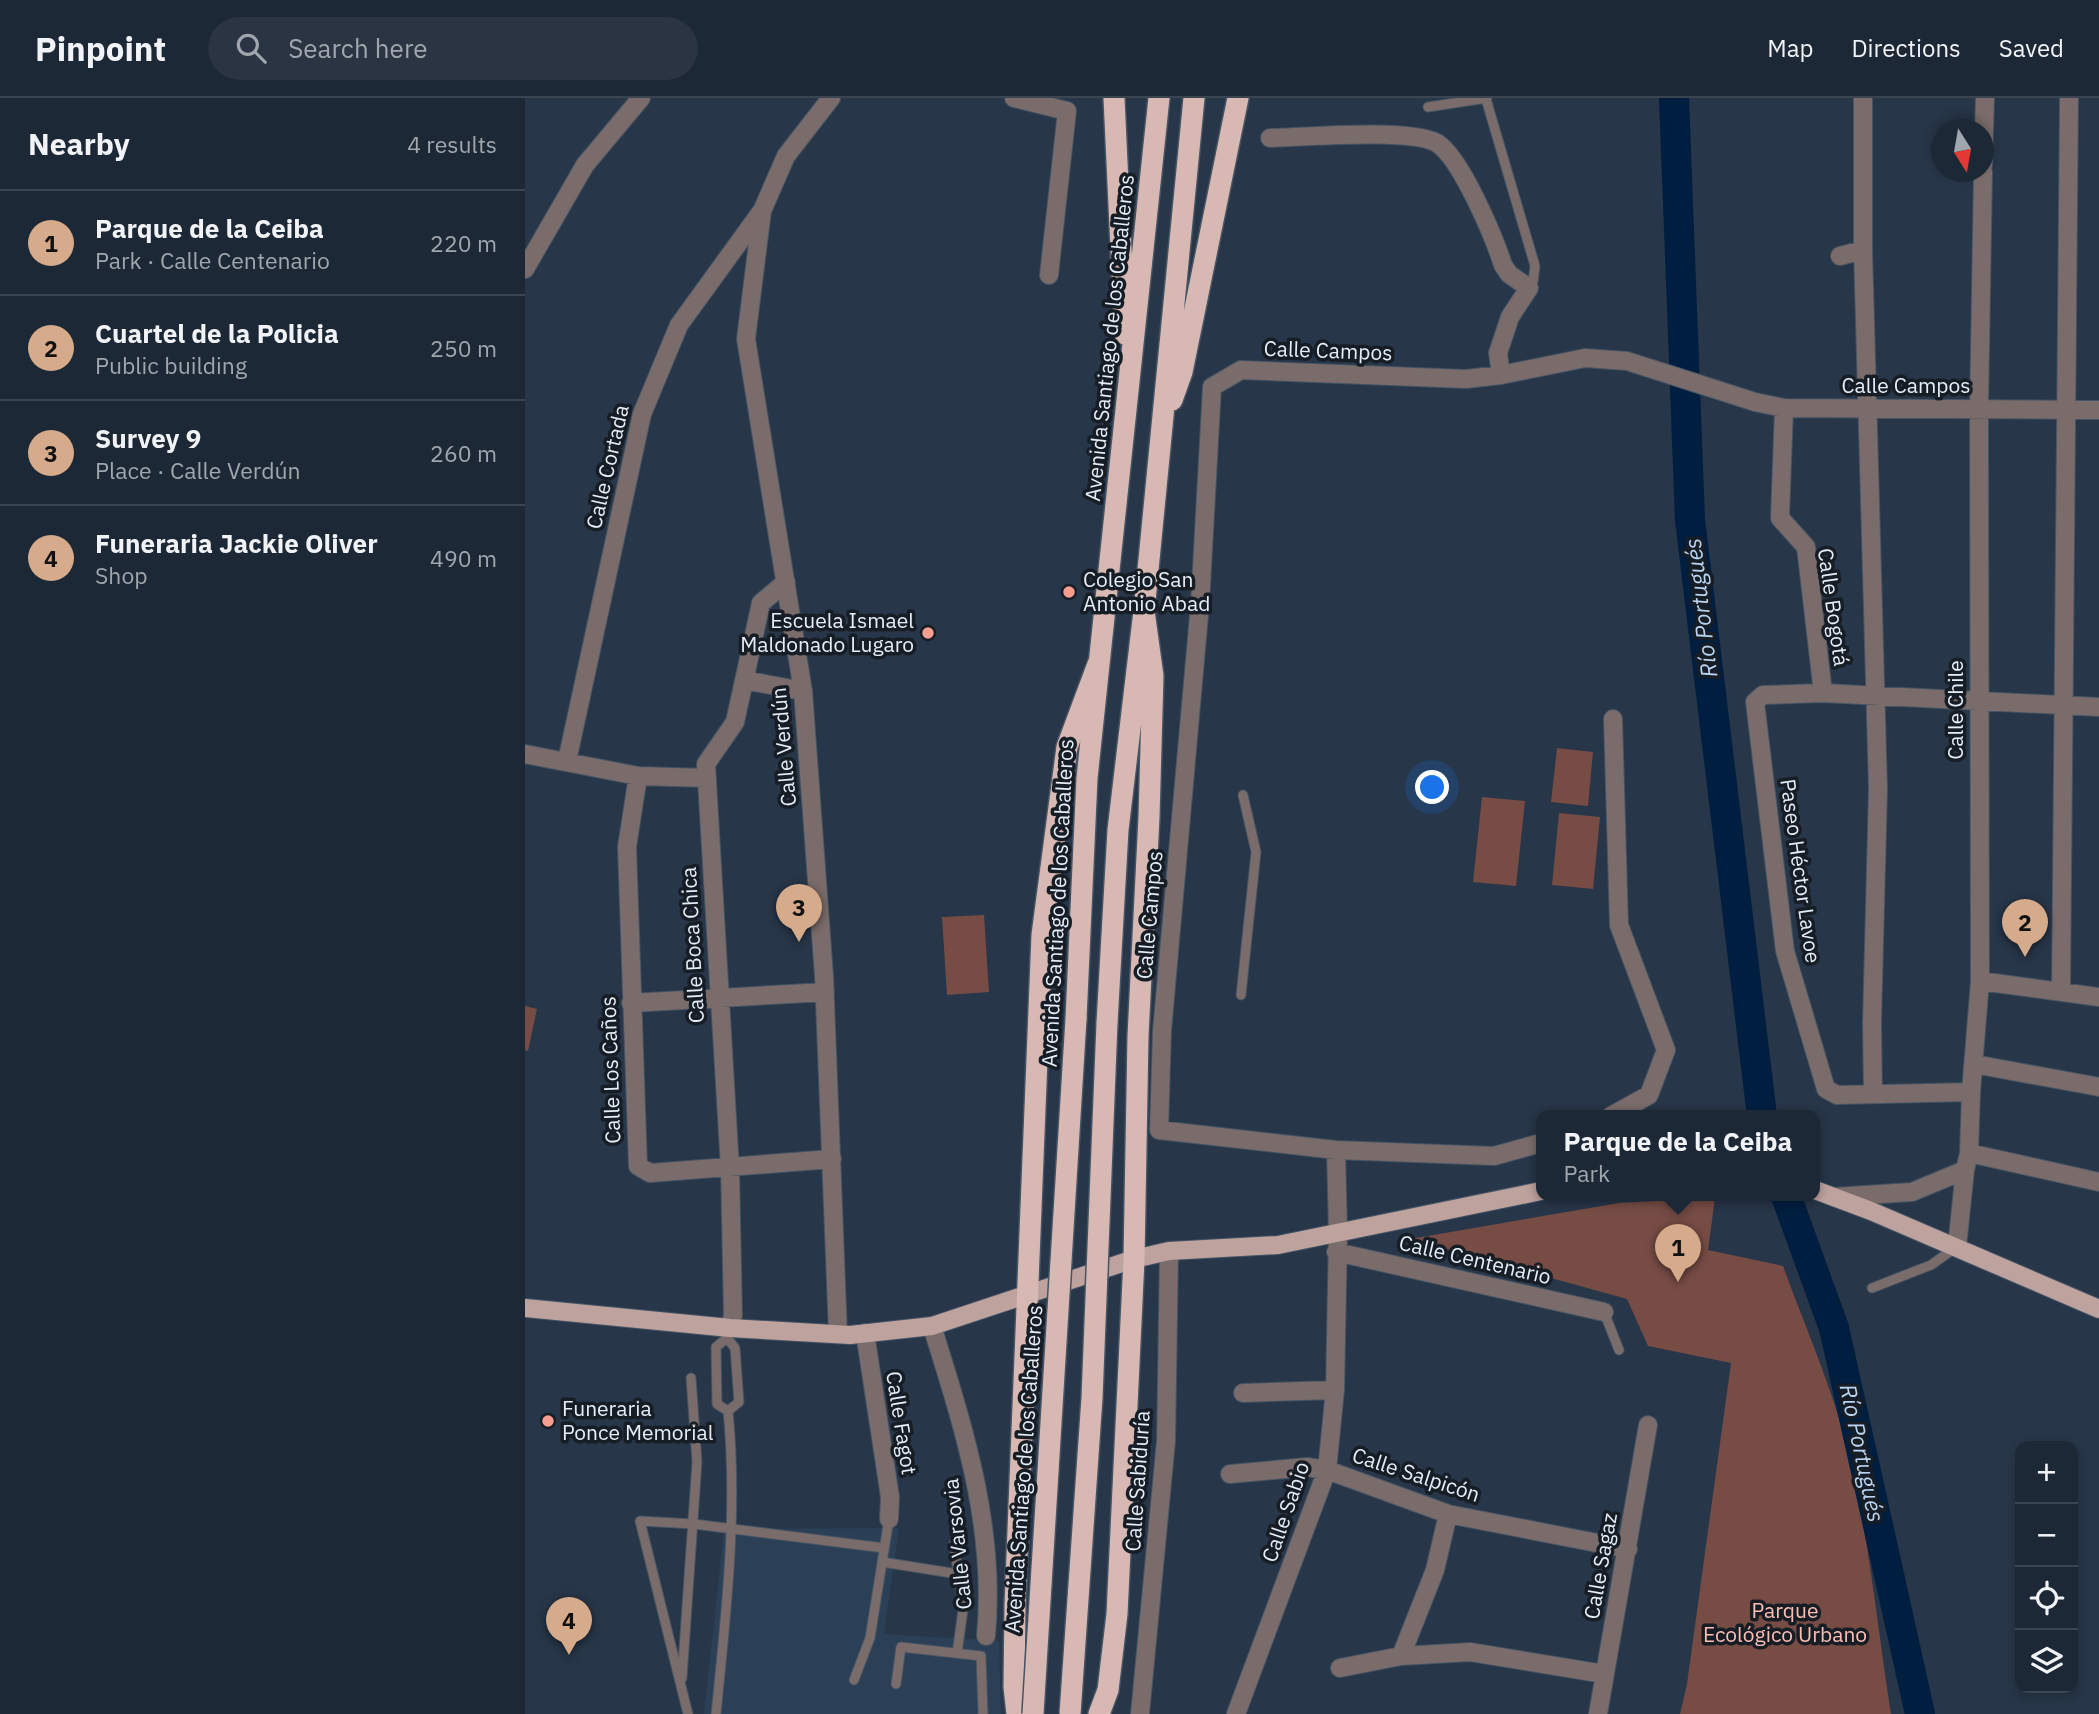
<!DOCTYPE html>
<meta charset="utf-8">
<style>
:root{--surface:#1d2836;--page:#2a3442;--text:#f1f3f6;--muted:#a0a6ad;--line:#3b4451;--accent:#d6ab8b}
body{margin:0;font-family:"IBM Plex Sans",sans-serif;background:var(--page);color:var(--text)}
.controls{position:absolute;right:21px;bottom:21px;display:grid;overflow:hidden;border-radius:14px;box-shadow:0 4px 10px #0003}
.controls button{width:63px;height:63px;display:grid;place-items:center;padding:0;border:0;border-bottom:2px solid var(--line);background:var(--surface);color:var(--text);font:35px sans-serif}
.compass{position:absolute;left:1406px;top:21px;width:63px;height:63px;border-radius:50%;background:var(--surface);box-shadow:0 4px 10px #0003;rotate:169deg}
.you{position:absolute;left:908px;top:690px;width:24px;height:24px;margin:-18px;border:5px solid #fff;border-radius:50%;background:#1a73e8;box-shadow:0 0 0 10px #1a73e833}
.badge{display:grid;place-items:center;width:46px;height:46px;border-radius:50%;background:var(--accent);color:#111;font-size:23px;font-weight:700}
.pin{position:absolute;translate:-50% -58px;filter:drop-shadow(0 2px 4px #0008)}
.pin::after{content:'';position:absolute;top:37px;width:24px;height:21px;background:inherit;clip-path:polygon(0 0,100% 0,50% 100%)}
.popup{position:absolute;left:1011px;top:1012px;width:284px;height:91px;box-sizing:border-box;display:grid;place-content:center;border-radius:14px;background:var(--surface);filter:drop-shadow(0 2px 5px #0005);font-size:23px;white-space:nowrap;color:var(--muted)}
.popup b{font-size:26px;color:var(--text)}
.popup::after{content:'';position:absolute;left:50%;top:100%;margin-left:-14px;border:14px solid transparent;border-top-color:var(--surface)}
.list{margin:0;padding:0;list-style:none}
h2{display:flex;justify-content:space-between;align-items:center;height:91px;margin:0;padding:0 28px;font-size:30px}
h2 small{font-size:23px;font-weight:400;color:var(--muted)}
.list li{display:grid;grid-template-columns:46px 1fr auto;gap:21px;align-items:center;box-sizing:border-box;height:105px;padding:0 28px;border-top:2px solid var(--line)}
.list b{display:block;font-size:26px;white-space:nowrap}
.list p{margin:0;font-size:23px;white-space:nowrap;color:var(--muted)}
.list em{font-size:23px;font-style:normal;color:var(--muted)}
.icon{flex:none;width:38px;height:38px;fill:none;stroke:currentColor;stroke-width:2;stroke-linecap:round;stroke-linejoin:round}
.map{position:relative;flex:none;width:1574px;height:1616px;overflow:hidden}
header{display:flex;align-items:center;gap:42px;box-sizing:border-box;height:98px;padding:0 35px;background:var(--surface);border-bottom:2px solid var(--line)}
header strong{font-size:33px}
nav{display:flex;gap:38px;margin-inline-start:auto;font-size:24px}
.search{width:490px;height:63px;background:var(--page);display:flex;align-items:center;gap:18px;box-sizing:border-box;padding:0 24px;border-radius:38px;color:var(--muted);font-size:26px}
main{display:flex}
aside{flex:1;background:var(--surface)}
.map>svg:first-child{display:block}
</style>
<header>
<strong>Pinpoint</strong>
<div class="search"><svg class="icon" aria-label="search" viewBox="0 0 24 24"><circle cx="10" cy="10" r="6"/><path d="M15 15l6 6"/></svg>Search here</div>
<nav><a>Map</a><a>Directions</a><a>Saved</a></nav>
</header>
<main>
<aside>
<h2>Nearby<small>4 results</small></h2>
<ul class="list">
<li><span class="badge">1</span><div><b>Parque de la Ceiba</b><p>Park · Calle Centenario</p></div><em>220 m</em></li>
<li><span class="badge">2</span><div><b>Cuartel de la Policia</b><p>Public building</p></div><em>250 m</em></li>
<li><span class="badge">3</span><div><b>Survey 9</b><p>Place · Calle Verdún</p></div><em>260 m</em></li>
<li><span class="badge">4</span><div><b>Funeraria Jackie Oliver</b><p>Shop</p></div><em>490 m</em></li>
</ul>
</aside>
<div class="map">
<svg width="1574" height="1616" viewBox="0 0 1574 1616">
<rect width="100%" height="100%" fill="#273648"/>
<path fill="#2b4056" d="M374 1430 359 1536 474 1543 476 1616H179L199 1431Z"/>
<path fill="#774c45" d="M1032 650 1068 654 1063 708 1026 704Z
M957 699 1000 703 991 788 948 784Z
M1034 715 1075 719 1068 791 1027 787Z
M459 817 464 894 422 897 417 819Z
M0 908 12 911 3 953 0 952Z
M1190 1100 1183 1152 1258 1168C1282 1234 1312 1300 1327 1369 1345 1450 1353 1534 1366 1616H1155L1162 1586 1206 1265 1123 1248 1102 1201 885 1141 1094 1105Z"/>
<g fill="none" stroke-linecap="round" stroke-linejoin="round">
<path stroke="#001e40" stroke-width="30" d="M1149 0 1165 422 1237 1018
M1261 1098 1309 1230 1395 1616"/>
<g stroke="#455364" stroke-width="11">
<path id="service" d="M961 1 1010 168 1008 184 1004 190
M903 9 962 0
M716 897 731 754 718 697
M1347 1190 1406 1167 1430 1150
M1079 1214 1094 1252
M202 1240 210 1250 214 1304 203 1313
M429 1445 438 1512 432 1555
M357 1464 433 1476
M157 1580 172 1364 166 1280
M329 1582 345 1540 364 1421
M371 1586 376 1549 456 1558 458 1616
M163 1616 115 1423 169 1426 359 1450
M191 1616C201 1517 213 1412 203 1313L192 1306 191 1249 202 1240 205 1230"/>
</g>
<g stroke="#455364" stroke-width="20">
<path id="minor" d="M306 0 261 58 237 113 221 241 278 593 299 878 313 1236
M489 0 542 13 524 177
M1338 0V152L1353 691 1347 925 1348 996
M745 40C780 39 886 30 912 45 936 60 969 139 978 167L984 176 1004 190 985 219 973 255 976 277
M1458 67 1460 0
M1315 158 1338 152
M1259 310 1255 420 1281 449 1298 595
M219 582 278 593
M0 656 113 678 182 680
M42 663 117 316 154 227 236 114
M113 678 102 749 113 1068 125 1075 307 1061
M1455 883 1574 899
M1536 893 1544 0
M106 905 300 894
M1449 966 1574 989
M1446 994 1312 997 1301 991 1260 853 1230 604 1238 597 1298 595 1574 609
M1086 1018 1124 997 1141 952 1094 827 1088 621
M1016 1045 969 1058 811 1052 634 1032 637 933 675 506 687 289 716 272 941 281 976 277 1060 260 1102 263 1230 304 1259 310 1574 312
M1444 1055 1574 1084
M1309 1099 1387 1094 1440 1072
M1432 1149 1440 1072 1444 1055 1446 994 1455 883 1454 311 1458 74
M811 1154 1079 1214
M407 1228C439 1331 471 1429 461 1538
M205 1230 208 1217 205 1070 181 666 210 624 236 505 261 484
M340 1235 365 1399 364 1421
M718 1295 810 1292
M705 1376 782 1369 802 1372 923 1416 1103 1451
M876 1558 910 1472 923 1416
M815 1570 876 1558 945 1554 1079 1576
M615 1616 641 1343 644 1153
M711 1616 802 1372 810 1292 813 1135 811 1052
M1073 1616 1123 1327"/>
</g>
<g stroke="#455364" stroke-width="20">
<path id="tertiary" d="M0 171 60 67 116 0"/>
</g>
<g stroke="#455364" stroke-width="20">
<path id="primary" d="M1290 1092 1346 1113 1574 1211
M0 1210 205 1230 325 1237 407 1228 609 1161 644 1153 753 1147 1016 1093"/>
</g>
<g stroke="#455364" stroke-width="24">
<path id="motorway" d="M589 0 600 236
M647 302 657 274 713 0
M551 921 562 680 634 0
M582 925 593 732 619 513 669 0
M492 1616 489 1589 490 1507 517 837 542 649 573 566
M574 1616 583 1592 592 1516 609 1161 613 938 624 719 628 578 619 513"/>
</g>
<use href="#service" stroke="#796c6a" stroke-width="9"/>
<use href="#minor" stroke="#796c6a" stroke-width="18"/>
<use href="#tertiary" stroke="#796c6a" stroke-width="18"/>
<use href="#primary" stroke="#bda29e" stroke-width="18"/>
<use href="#motorway" stroke="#d7b8b2" stroke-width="21"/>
<g stroke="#455364" stroke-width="24" stroke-linecap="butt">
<path id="motorway-bridge" d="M508 1616 551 921
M545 1616 567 1300 582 925"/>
</g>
<use href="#motorway-bridge" stroke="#d7b8b2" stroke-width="21"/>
</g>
<g fill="#f59d8f" stroke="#161d25" stroke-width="2.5">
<circle cx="544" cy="494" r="7"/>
<circle cx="403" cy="535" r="7"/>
<circle cx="23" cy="1323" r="7"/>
</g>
<g text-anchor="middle" stroke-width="7" stroke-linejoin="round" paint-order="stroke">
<g font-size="21" fill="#e4eef9" stroke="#161d25">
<text transform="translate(585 240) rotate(-84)" y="7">Avenida Santiago de los Caballeros</text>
<text transform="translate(803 253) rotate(2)" y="7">Calle Campos</text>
<text x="1381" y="295">Calle Campos</text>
<text transform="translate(83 369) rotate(-77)" y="7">Calle Cortada</text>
<text transform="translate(1308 509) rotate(82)" y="7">Calle Bogotá</text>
<text transform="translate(1431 612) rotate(-90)" y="7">Calle Chile</text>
<text transform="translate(259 649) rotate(-95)" y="7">Calle Verdún</text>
<text transform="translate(1275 773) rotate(82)" y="7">Paseo Héctor Lavoe</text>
<text transform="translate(533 805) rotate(-87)" y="7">Avenida Santiago de los Caballeros</text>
<text transform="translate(625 817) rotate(-85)" y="7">Calle Campos</text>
<text transform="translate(168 847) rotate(-93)" y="7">Calle Boca Chica</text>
<text transform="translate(86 972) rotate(-92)" y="7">Calle Los Caños</text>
<text transform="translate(950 1162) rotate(13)" y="7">Calle Centenario</text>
<text transform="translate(376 1325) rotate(81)" y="7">Calle Fagot</text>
<text transform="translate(499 1371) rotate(-86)" y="7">Avenida Santiago de los Caballeros</text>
<text transform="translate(891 1377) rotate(18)" y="7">Calle Salpicón</text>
<text transform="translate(613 1383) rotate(-86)" y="7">Calle Sabiduría</text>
<text transform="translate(761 1414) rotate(-71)" y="7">Calle Sabio</text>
<text transform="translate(433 1446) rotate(-96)" y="7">Calle Varsovia</text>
<text transform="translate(1076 1468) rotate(-80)" y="7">Calle Sagaz</text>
</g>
<g font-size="21" fill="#e4eef9" stroke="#161d25" text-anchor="start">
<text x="558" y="489">Colegio San<tspan x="558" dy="24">Antonio Abad</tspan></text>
<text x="389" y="530" text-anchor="end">Escuela Ismael<tspan x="389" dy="24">Maldonado Lugaro</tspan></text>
<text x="37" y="1318">Funeraria<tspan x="37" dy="24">Ponce Memorial</tspan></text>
</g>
<g font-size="21" fill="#fcbdb3" stroke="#161d25">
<text x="1260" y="1520">Parque<tspan x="1260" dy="24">Ecológico Urbano</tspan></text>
</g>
<g font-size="23" font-style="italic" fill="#b9d3f1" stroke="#161d25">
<text transform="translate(1176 510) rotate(-97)" y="8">Río Portugués</text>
<text transform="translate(1337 1355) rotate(78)" y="8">Río Portugués</text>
</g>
</g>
</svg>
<div class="controls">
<button>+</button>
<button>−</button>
<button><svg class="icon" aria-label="locate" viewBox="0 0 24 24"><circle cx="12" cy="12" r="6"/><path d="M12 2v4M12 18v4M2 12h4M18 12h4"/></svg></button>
<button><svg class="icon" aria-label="layers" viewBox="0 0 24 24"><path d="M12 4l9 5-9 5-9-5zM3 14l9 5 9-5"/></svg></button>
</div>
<svg class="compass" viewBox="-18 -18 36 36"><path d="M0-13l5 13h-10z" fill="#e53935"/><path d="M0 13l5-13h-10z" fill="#a0a6ad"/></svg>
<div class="you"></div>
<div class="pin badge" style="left:1153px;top:1184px">1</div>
<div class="popup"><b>Parque de la Ceiba</b>Park</div>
<div class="pin badge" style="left:1500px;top:859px">2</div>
<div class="pin badge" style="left:274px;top:844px">3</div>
<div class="pin badge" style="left:44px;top:1557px">4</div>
</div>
</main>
